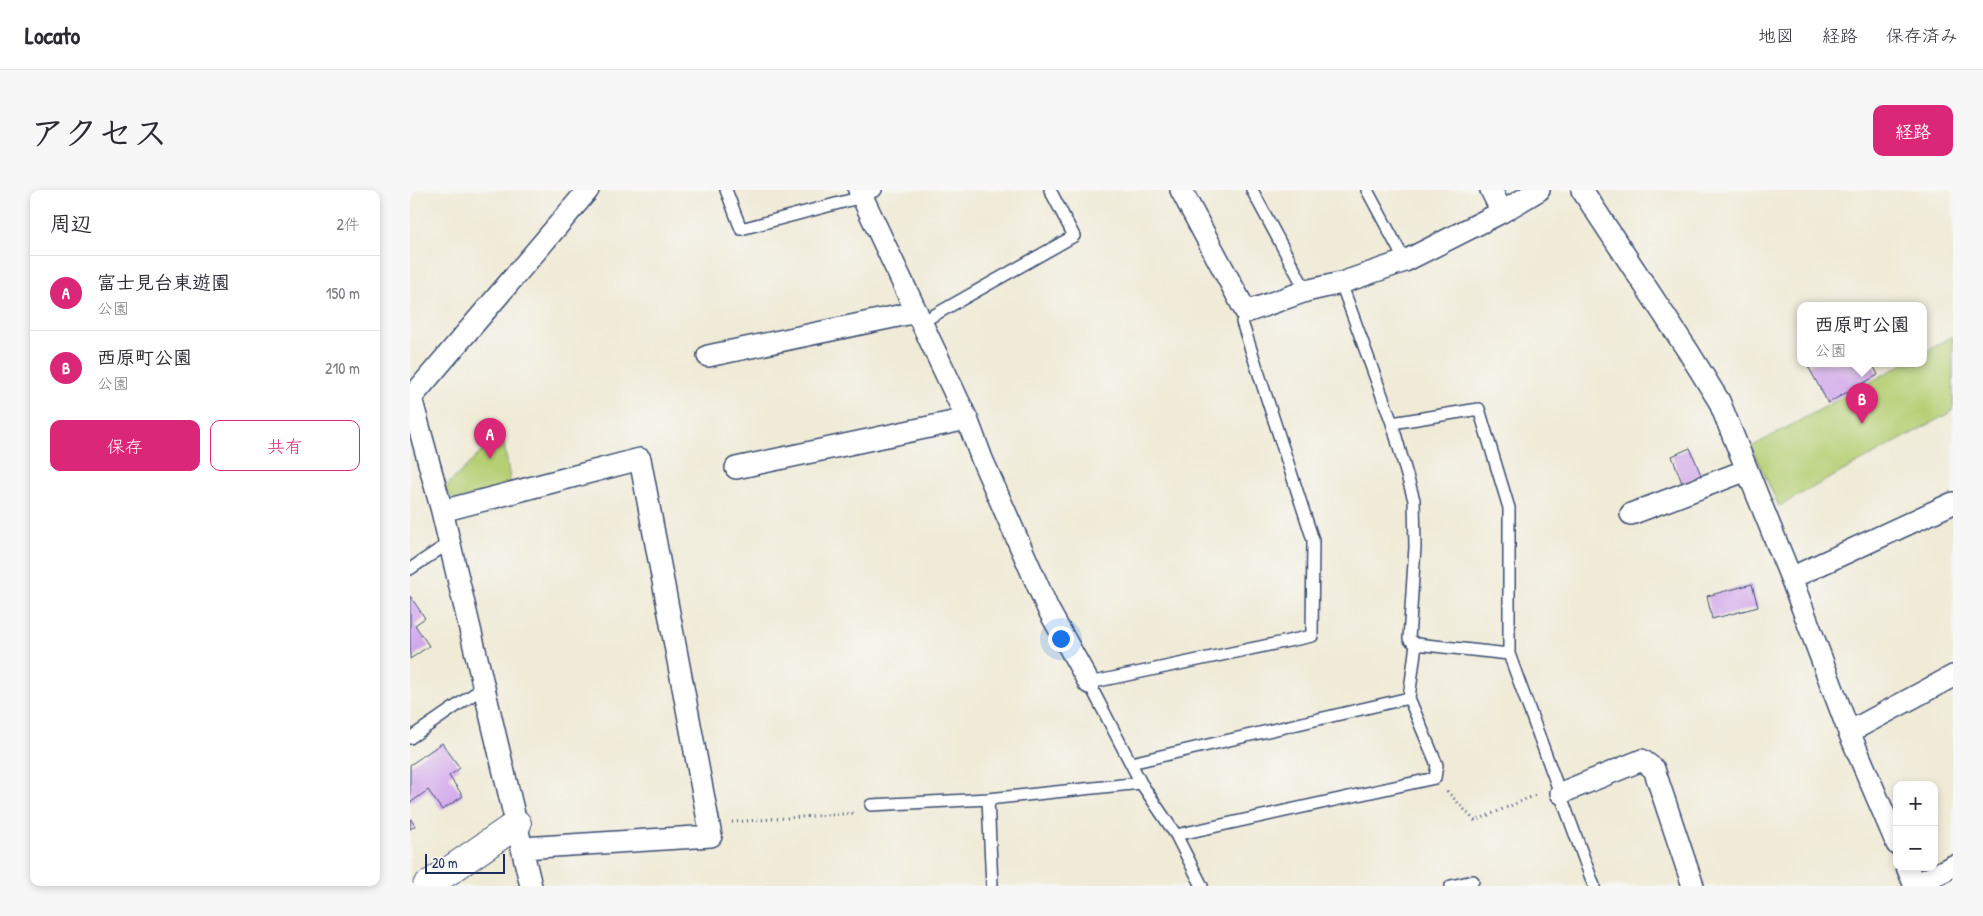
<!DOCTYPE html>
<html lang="ja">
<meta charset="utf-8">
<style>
:root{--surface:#fff;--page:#f7f7f7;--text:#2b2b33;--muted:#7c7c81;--line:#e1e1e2;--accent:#db2777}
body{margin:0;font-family:"Patrick Hand","Klee One",sans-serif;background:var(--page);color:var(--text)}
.controls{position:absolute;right:15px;bottom:15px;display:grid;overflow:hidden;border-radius:10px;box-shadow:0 2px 8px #0003}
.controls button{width:45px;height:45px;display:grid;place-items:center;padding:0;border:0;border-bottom:1px solid var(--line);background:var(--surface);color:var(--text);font:25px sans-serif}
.scale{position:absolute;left:15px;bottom:12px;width:80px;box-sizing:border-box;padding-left:5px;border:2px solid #1b2f5e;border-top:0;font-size:14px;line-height:18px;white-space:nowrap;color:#1b2f5e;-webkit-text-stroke:4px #f6f6f2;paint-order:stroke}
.you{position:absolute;left:650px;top:448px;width:18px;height:18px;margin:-12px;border:4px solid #fff;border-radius:50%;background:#1a73e8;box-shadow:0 0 0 8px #1a73e833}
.badge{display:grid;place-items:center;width:32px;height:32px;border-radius:50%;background:var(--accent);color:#fff;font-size:16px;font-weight:700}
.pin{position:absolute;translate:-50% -41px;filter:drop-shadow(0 1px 2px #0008)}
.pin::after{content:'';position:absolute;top:26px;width:18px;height:15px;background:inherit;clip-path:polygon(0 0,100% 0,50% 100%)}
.popup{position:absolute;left:1387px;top:112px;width:130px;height:65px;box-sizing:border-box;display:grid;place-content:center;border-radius:10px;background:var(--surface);filter:drop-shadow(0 1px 4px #0005);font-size:16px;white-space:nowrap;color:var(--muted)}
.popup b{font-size:19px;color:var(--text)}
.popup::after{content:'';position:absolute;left:50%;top:100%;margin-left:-10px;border:10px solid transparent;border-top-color:var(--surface)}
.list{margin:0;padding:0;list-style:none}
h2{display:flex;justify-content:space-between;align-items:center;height:65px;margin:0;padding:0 20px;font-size:21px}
h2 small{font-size:16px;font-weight:400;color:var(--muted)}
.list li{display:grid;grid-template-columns:32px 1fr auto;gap:15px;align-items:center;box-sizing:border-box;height:75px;padding:0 20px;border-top:1px solid var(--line)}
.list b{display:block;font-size:19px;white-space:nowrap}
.list p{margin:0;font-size:16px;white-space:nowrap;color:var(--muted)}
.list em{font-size:16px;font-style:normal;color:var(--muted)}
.actions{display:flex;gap:10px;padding:15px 20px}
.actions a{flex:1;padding:11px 0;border:1px solid var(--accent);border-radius:10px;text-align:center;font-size:18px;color:var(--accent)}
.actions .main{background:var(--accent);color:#fff}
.map{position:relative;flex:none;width:1543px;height:696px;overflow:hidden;border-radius:10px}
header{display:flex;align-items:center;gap:30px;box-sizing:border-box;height:70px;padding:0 25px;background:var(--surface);border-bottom:1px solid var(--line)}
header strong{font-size:24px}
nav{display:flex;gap:28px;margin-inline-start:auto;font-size:18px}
.intro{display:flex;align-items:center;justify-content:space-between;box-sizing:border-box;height:120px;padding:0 30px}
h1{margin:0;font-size:35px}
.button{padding:12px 22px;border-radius:10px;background:var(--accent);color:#fff;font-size:18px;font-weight:700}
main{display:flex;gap:30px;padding:0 30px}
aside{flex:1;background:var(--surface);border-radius:10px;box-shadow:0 2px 8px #0003}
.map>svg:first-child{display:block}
</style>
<header>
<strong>Locato</strong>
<nav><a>地図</a><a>経路</a><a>保存済み</a></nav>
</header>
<div class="intro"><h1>アクセス</h1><a class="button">経路</a></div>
<main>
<aside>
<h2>周辺<small>2件</small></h2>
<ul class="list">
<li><span class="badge">A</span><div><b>富士見台東遊園</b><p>公園</p></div><em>150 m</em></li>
<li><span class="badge">B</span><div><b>西原町公園</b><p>公園</p></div><em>210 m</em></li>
</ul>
<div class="actions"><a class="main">保存</a><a>共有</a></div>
</aside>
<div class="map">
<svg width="1543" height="696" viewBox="0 0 1543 696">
<rect width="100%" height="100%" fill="#f6f6f2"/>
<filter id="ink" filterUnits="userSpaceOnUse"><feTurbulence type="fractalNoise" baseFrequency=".02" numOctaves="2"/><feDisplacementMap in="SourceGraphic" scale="10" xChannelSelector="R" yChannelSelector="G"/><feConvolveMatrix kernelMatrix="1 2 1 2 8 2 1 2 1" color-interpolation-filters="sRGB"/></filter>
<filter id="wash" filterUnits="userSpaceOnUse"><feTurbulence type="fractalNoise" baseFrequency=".0096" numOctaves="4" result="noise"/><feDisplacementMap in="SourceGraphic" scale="20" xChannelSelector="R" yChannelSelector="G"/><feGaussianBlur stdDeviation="1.12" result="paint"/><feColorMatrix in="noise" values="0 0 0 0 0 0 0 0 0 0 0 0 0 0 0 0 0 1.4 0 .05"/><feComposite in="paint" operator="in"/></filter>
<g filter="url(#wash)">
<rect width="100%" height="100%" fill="#f0ebd7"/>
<path fill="#b6cf75" stroke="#687f6a" d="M1543 146V221L1369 316 1341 257 1495 173H1513V163Z
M92 242 101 295 47 310 32 300Z"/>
<g id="blocks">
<path fill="#d2a7ea" d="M1403 173H1462L1468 185 1418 213 1398 176Z
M1280 258 1291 285 1272 293 1262 266Z
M1342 394 1348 417 1302 429 1297 406Z
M0 406 15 428 5 435 19 456 0 469Z
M32 553 50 578 39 586 53 606 32 620 18 600 0 613V575Z
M0 628 5 636 0 639Z"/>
</g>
</g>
<g filter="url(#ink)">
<use href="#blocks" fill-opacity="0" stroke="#3b4b70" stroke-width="1"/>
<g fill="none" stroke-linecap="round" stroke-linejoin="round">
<g stroke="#3b4b70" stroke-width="14">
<path id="service" d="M316 0 331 39 452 7 466 0
M842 0 896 101
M957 0 995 71
M512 132 664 46 640 0
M982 233 1069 219 1099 318V464L1184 696
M0 379 39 353
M1006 454 1099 464
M0 548 74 497
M721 573 999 508
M578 609 582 696
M461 615 578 609 731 593
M766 645 1025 588 1027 575 999 508 1006 454 999 449 1005 357 1004 310 982 233 931 93
M792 696 766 645 731 593 679 493 902 446 903 350 832 132 836 122
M1041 696 1063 691"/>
</g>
<g stroke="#3b4b70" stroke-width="24">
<path id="minor" d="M449 0 557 229 572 269 638 419 679 493
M771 0 836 122 896 101 931 93 995 71 1092 22 1129 0
M1081 0 1092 22
M1172 0 1278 161 1309 211 1381 388 1439 542 1487 654
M298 166 507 122
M0 204 32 321 121 696
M1 208 178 0
M326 278 557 229
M32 321 230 269 301 646 113 658
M1221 324 1337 280
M1381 388 1543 313
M1439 542 1543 486
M1151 603 1232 570 1244 579 1283 696
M1497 677 1505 696
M1504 696 1543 676"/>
</g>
<g stroke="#3b4b70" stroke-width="30">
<path id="tertiary" d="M17 696 107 634"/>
</g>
<path stroke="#3b4b70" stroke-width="3" stroke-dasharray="1 4" stroke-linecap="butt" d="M1037 601 1065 631 1128 604
M322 632 445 623"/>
<use href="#service" stroke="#fff" stroke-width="11"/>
<use href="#minor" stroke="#fff" stroke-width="21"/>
<use href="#tertiary" stroke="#fff" stroke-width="28"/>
</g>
</g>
</svg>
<div class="controls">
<button>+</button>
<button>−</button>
</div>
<div class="scale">20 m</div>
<div class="you"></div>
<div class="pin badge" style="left:80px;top:269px">A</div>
<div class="pin badge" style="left:1452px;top:234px">B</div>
<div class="popup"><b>西原町公園</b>公園</div>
</div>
</main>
